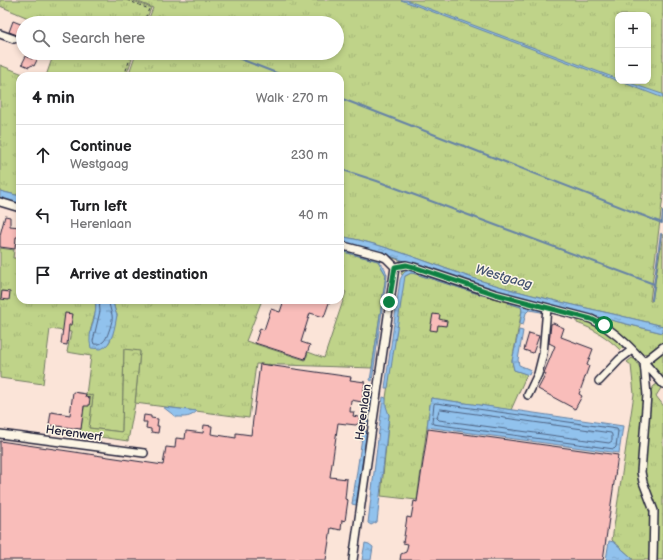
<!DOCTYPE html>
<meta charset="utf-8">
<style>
:root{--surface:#fff;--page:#f2f2f2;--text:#202124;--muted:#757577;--line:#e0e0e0}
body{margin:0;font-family:"Balsamiq Sans",sans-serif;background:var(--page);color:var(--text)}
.controls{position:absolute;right:12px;top:12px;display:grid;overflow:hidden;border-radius:8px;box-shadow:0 2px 6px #0003}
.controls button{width:36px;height:36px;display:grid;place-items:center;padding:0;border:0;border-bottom:1px solid var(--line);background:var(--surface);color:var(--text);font:20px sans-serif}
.stop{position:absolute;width:12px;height:12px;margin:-9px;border:3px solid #0b8043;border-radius:50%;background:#fff}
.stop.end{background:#0b8043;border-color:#fff;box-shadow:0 1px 4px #0008}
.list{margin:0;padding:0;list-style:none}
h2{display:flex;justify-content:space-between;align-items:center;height:52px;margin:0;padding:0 16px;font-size:17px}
h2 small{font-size:13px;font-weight:400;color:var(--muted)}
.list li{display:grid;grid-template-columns:26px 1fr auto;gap:12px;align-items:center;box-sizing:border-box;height:60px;padding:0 16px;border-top:1px solid var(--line)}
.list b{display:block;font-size:15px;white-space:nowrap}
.list p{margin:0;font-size:13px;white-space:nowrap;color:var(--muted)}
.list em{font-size:13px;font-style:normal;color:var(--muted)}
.icon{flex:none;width:22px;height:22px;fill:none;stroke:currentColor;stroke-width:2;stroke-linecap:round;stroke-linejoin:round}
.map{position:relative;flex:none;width:663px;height:560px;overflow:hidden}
.search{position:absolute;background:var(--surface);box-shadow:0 2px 6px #0003;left:16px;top:16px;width:328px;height:44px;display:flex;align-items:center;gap:10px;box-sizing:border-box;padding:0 14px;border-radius:22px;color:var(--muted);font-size:15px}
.panel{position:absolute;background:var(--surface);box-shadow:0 2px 6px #0003;left:16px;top:72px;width:328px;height:232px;border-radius:12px}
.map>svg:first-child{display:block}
</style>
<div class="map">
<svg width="663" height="560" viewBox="0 0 663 560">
<defs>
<pattern id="grass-tufts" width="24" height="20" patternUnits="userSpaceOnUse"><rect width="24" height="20" fill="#bfd389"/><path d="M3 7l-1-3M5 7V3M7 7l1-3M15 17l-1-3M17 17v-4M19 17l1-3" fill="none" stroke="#a4b577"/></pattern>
<pattern id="forest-crowns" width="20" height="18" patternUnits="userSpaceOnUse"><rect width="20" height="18" fill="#bfd389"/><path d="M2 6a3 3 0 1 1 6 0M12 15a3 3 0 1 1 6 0" fill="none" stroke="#a4b577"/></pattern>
<pattern id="water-ripples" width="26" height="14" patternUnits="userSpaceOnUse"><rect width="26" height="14" fill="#91c2ed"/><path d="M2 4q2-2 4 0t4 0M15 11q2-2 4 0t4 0" fill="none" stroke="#7da6cc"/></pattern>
</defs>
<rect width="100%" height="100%" fill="#fbe4d8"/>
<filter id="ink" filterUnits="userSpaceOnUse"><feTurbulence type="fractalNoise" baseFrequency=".025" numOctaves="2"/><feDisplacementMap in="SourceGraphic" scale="8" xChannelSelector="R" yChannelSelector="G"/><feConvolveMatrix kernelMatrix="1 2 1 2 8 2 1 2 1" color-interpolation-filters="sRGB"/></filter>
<g filter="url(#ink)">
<path fill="url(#grass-tufts)" stroke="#707a62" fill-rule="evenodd" d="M0 0H131L151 8 145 23H40L0 6Z
M134 0H663V196L650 301H652L663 234V326C604 311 544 300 485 282 437 267 390 245 340 236V76H128L136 53H337V23H147L153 8ZM618 15H648V81H618Z
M54 53H134L126 76H46Z
M0 65 28 76H20V196L0 191Z
M0 248 14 250 13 258H20V300H95L96 310 90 332 107 345 110 341 117 315C114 310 115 305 111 300H262L246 341 305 360 308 352 324 358 346 292 340 290V251L378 261 386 275 372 368 256 364 249 418 135 403 140 352 124 349 122 432 89 428 93 396 86 395 91 356 67 352 71 332 50 329 43 384 0 378Z
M381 254H384L455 278 514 296 663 333V344C656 349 649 356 641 353 627 344 619 329 604 321 586 312 561 310 542 305 488 289 435 272 381 254Z
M406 270 415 271 488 293 490 297 500 300 509 299 543 309 545 313 541 312 542 311 508 303 521 307 522 310 512 361 514 370 527 374 511 410 431 398 417 500 381 496 389 415 385 406 386 398 404 277 411 273 416 274 482 295H487L410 270 405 272 402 275 401 273Z
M577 317 598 325 623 345V347L620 350C607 337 594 329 577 323Z
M632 358 636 360 642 372 649 393 654 386 657 384 661 388 656 396 663 405V560H632V558L612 540 634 394 631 365 627 362Z"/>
<path fill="url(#forest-crowns)" stroke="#707a62" d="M124 349 140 351 135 403 128 441 80 434 86 395 93 396 89 428 122 432Z
M663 350V379L651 363 652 359Z"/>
<path fill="url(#water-ripples)" stroke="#6582a6" d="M401 0H406L618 79V81Z
M619 81H624L662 94 663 98Z
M0 191 20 196V206L0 200Z
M340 236C390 245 437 267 485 282 544 300 604 311 663 326V333L514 296 455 278 384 254 340 243Z
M340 250 379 260 385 269 387 275 372 381 370 380 372 368 386 275 378 261 340 251Z
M410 270 487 296 482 295 416 274 411 273 405 276 388 388H385L400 280C402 275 404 271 410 270Z
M95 300H111C115 305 114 310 117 315 115 325 113 345 101 349 98 349 94 348 91 348 86 331 99 316 95 300Z
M509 302 542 310 541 312 529 310 526 313 523 325 520 324 522 310 521 307 508 303Z
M519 330 523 331 518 360 519 365 531 370 529 375 514 370 512 361Z
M367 396H372L367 426 364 425Z
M383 397 386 398V406L389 415 377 522 371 525 368 523Z
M431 398 623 426 619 453 427 427Z
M163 407 197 411C190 418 185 417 176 417Z
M363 431H367L356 505 352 504Z
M609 541 614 542 632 558V560H606Z
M365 543 369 544 373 547 371 560H362Z"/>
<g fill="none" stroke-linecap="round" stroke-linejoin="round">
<path stroke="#4e6282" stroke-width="1" d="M99 300 100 311 93 341 94 344C105 346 107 336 110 328 111 324 113 319 112 315 111 310 109 305 108 300
M436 403 617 429 618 431 616 447 614 449 433 424 432 422 434 404Z
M441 409 611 433 612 435V441L609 443 439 420 437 418 439 410Z"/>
<path stroke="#6582a6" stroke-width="2" d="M225 53 284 76
M340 98 662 223 663 212
M340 169 377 181 654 284
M652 300 661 234"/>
</g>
<path fill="#f9bdba" stroke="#22223b" d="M13 21 23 25V41L19 39 17 35 9 32Z
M26 56 32 59 33 56 38 58 34 66 32 65 29 67 22 64Z
M5 216 10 217V226L20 227V237H16L15 249 0 247V235Z
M2 291 10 292 9 300 1 299Z
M284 300H330L324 317 310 313 301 342 310 345 305 359 255 343 260 328 264 330 271 309 280 312Z
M65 313 73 314 71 325H69L67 345 61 344Z
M433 314 440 315 439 319 447 321 446 326 438 325 437 331 430 330Z
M553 323 564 328 561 337 593 349 587 365 589 366 579 394 582 396 575 409 538 389 546 374 544 373 555 346 549 343 551 324Z
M529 333 539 336 533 353 524 350Z
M260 364 351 377 350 380 365 382 362 402 351 400 350 412H354L353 416 358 417 360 421 356 425 338 423 330 477 347 479 345 499 348 500 345 521 342 520 341 530 331 528 326 560H0V441L163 465 166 447 175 448 176 438 185 439 186 431 203 433 204 425 212 426 211 434 236 438V433L251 435Z
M73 392 86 394 85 397 90 398 89 406H84L81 429 49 425 51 412 70 415Z
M144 415 151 416V418L158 419 157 426H159L158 433 151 432V429L146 428 147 422H143Z
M428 429 618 455 603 560H400L401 554 406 552 408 544 403 543 407 517 411 518 414 501 417 502Z"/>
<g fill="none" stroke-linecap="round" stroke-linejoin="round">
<g stroke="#22223b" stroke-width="10">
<path id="minor" d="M0 34 14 39
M0 202 20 208
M340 245 381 256 386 258 395 267
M395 267 406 265 414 267 495 294 591 319C621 333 642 360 663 384
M644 362 647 395 641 472 643 482 654 511 653 560
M644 362 663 347
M599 381 620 359 632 350
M528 395 538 374 543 354 547 308
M0 434 144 453
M353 560 395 267"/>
</g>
<path stroke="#22223b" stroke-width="1" stroke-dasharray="3 3" stroke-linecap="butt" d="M127 0 149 9 143 23
M124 76 132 53"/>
<use href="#minor" stroke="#fcf5e5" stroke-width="7"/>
</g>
</g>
<g fill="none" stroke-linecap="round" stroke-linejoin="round" filter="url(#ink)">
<path stroke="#0b8043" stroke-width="5" d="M389 302 395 267 406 265 414 267 495 294 591 319 604 325"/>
</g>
<g text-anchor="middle" stroke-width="3" stroke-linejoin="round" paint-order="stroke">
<g font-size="12" fill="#22223b" stroke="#fcf5e5">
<text transform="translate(363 412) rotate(-82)" y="4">Herenlaan</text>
<text transform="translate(74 433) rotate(8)" y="4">Herenwerf</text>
</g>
<g font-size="13" font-style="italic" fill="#435270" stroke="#fcf5e5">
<text transform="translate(504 276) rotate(16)" y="5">Westgaag</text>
</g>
</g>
</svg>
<div class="controls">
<button>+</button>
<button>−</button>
</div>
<div class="stop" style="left:604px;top:325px"></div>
<div class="stop end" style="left:389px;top:302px"></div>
<div class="search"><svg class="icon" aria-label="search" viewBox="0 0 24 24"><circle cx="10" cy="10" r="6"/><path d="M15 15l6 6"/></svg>Search here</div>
<section class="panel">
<h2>4 min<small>Walk · 270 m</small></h2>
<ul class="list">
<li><svg class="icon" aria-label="ahead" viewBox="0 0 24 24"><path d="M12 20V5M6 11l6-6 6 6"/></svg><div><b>Continue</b><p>Westgaag</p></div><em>230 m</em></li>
<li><svg class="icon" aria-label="left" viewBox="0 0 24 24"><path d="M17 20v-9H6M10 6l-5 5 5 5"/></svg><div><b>Turn left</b><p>Herenlaan</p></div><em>40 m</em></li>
<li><svg class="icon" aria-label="arrive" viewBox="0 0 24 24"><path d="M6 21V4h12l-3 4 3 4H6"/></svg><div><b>Arrive at destination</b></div></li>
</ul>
</section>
</div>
